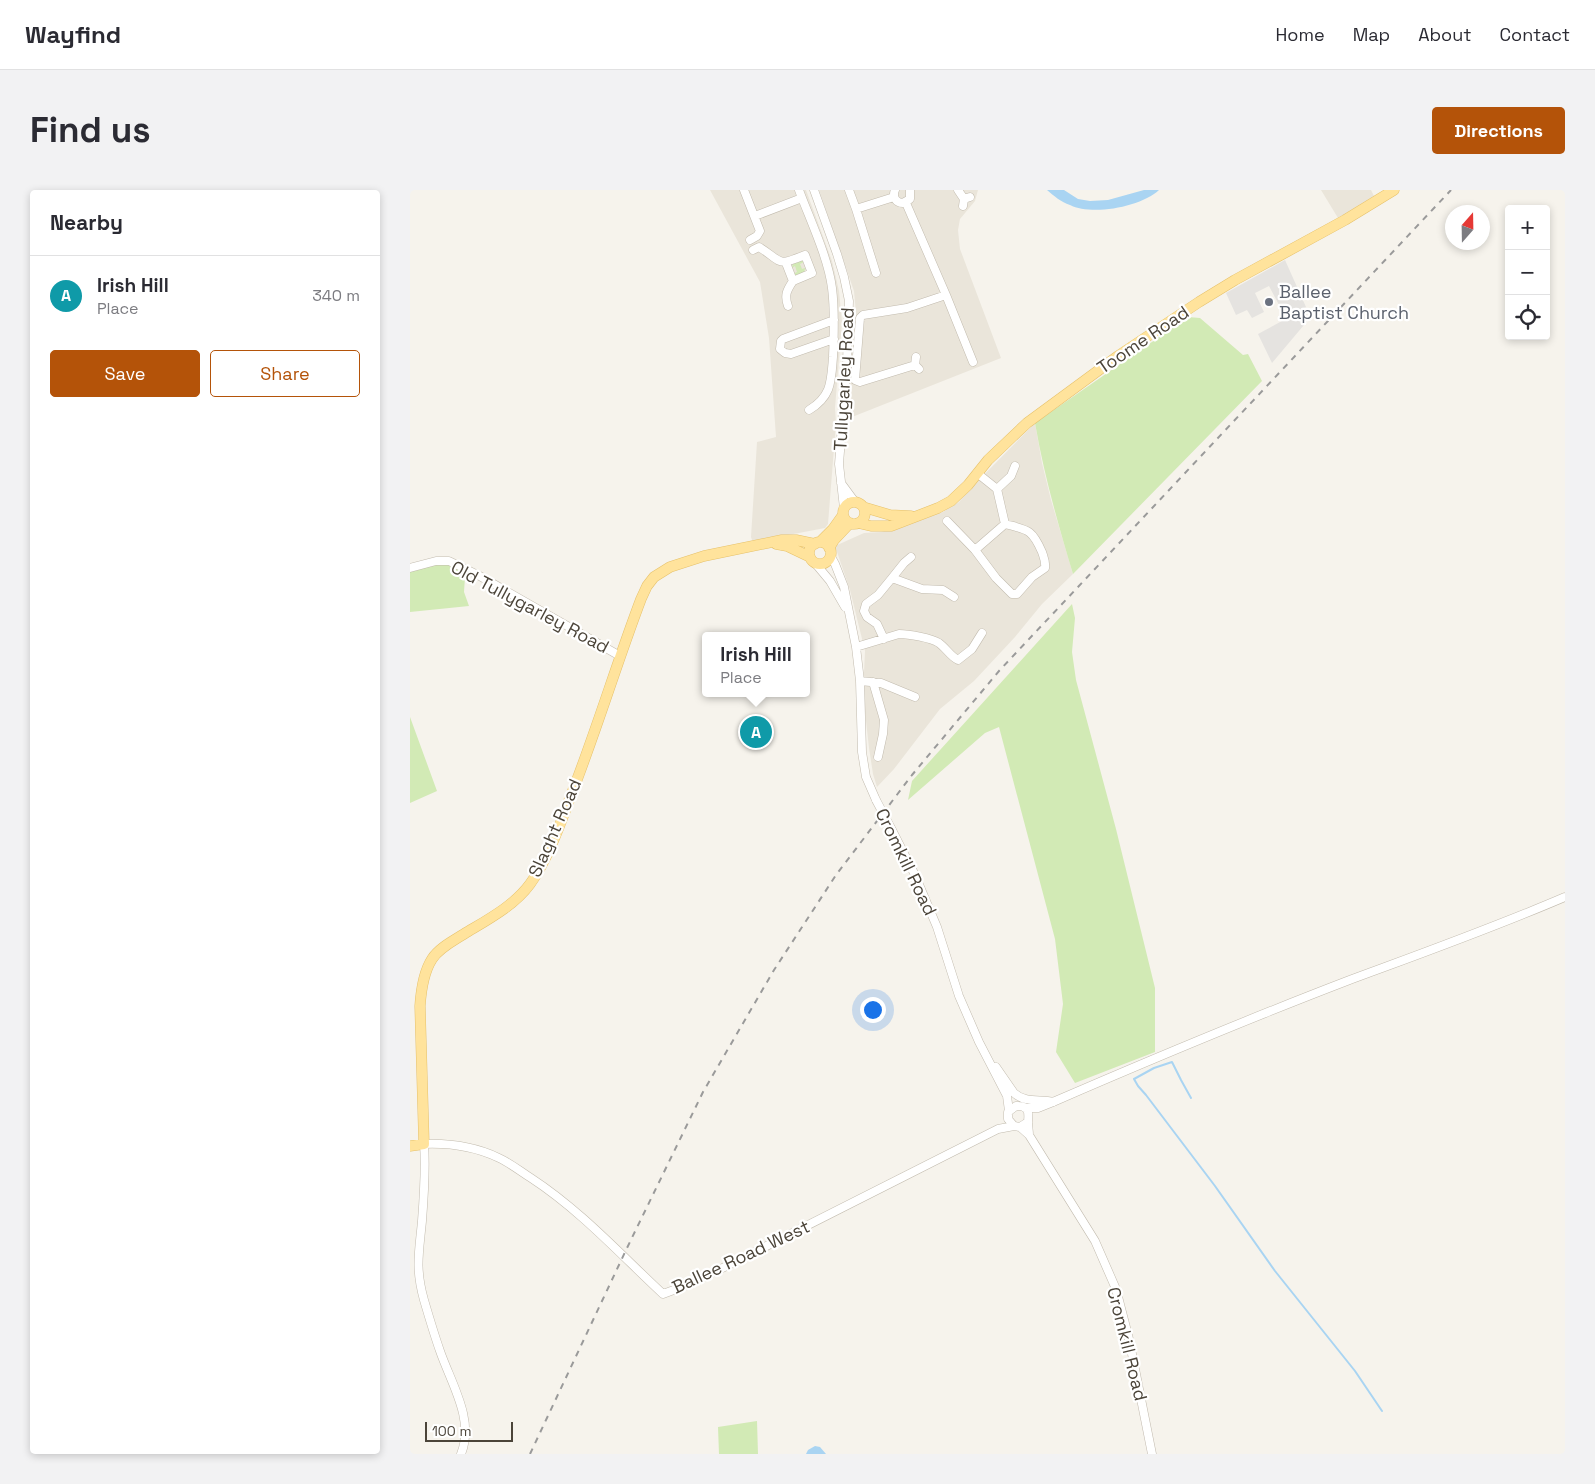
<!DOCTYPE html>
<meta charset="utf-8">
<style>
:root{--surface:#fff;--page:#f2f2f3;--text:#2b2b33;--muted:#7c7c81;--line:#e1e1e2;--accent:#b45309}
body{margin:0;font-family:"Space Grotesk",sans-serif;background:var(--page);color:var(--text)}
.controls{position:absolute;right:15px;top:15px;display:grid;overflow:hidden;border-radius:5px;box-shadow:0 2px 8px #0003}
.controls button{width:45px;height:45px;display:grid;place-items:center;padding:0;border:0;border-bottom:1px solid var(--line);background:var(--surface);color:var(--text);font:25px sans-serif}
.compass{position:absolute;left:1035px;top:15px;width:45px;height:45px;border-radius:50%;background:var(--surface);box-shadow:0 2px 8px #0003;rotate:20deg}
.scale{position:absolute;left:15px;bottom:12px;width:88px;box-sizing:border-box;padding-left:5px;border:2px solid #4b4439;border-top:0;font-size:14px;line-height:18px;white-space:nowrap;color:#4b4439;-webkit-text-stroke:4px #fff;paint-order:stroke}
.you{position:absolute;left:462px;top:819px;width:18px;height:18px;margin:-12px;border:4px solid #fff;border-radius:50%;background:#1a73e8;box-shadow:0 0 0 8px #1a73e833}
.badge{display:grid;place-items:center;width:32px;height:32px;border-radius:50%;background:var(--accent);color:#fff;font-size:16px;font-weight:700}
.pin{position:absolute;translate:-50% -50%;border:2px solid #fff;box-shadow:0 1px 5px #0006}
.popup{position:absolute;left:292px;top:442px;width:108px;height:65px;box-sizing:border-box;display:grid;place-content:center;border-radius:5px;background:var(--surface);filter:drop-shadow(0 1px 4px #0005);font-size:16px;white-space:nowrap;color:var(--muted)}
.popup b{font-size:19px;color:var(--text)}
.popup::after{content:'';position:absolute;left:50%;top:100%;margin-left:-10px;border:10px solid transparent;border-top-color:var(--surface)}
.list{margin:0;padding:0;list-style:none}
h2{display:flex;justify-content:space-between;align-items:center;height:65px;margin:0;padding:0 20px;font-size:21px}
h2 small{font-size:16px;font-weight:400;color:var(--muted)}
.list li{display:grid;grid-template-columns:32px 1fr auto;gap:15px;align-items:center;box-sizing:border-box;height:80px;padding:0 20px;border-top:1px solid var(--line)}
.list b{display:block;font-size:19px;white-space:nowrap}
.list p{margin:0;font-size:16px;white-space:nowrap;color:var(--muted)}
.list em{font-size:16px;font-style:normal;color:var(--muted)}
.actions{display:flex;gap:10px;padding:15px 20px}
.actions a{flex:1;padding:11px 0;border:1px solid var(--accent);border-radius:5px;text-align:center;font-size:18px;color:var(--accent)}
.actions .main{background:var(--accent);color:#fff}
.icon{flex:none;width:28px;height:28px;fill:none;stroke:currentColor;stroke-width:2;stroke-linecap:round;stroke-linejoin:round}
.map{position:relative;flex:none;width:1155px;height:1264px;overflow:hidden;border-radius:5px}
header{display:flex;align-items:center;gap:30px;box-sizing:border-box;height:70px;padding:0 25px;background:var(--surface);border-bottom:1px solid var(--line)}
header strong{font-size:24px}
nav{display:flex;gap:28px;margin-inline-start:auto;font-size:18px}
.intro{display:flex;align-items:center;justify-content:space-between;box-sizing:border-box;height:120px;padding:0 30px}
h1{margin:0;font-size:35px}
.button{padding:12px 22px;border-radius:5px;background:var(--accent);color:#fff;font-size:18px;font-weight:700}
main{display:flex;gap:30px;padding:0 30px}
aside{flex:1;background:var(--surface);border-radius:5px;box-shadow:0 2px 8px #0003}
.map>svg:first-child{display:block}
</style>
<header>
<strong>Wayfind</strong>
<nav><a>Home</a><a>Map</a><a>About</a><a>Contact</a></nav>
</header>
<div class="intro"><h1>Find us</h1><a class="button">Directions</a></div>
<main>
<aside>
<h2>Nearby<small></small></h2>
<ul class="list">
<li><span class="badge" style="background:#0f9aa8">A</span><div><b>Irish Hill</b><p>Place</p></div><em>340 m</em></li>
</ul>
<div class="actions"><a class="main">Save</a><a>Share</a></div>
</aside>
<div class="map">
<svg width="1155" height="1264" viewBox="0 0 1155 1264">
<rect width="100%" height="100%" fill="#f6f3ec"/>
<path fill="#eae5da" d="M300 0H396L422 71 429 101 432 132 425 218 426 233 418 334 415 338 347 351 342 350 341 347 347 252 366 247 359 148 350 92Z
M409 0H568L565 11 550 29 548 40 550 59 591 168 437 229 446 123 444 101Z
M911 0H961L964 6 928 28Z
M625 233 632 273 641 310 663 384 632 414 605 447 564 491 530 519 484 579 467 597 463 584 459 558 453 504 455 461 440 400 425 356 454 343 471 342 533 322 549 312 566 293Z"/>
<path fill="#d2eab5" d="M391 70 394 72 390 74 392 79 395 78 394 84 386 86 383 84 387 82 385 76 382 78 383 72Z
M778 127 790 128 833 165 838 164 852 191 663 384C648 334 634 285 625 233Z
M28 373 38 374 50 380 55 387 54 402 59 416 0 422V382L11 377Z
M662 414 665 428 662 462 666 490 706 639 745 798V862L665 893 646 862 653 814 645 749 589 537 575 543 498 610 502 591Z
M0 527 27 601 0 613Z
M347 1231 348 1264H309L308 1237Z"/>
<path fill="#e5e3e0" d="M875 70 896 117 875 126 859 96 845 103 854 122 842 128 837 120 826 125 816 103Z
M894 119 899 129 862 173 848 144Z"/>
<path fill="#a9d4f2" d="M637 0H654L668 9 680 11 698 10 734 0H749C731 17 682 26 660 15 651 12 644 6 637 0Z
M405 1256 410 1257 416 1264H396L398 1260Z"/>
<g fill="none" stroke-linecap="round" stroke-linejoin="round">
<path stroke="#a9d4f2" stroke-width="2" d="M781 908 771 890 762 872 744 878 724 889 728 896 736 905 805 996 865 1081 945 1181 972 1221"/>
<g stroke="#c2bbae" stroke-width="9">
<path id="minor" d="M334 0 350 41 347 46 340 50
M389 0C400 30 418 67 422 98 425 121 424 144 423 167 421 191 422 206 399 220
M404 0 427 64 434 87 439 111 437 172 429 274 434 318
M439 0 446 19 466 83
M485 0C482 7 486 13 493 13L500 9V0
M548 0 554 9
M496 13 536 105 563 172
M553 16 554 9 560 7
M446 19 484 7
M345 26 392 8
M343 60 349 57C373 72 366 77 395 65L402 83 383 91 376 73
M378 116C374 105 377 100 383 91
M424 149 381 164 375 163 370 159 371 151 373 149 424 130
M506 167 505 175 509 179
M505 175 450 192 445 190 450 128 453 125 497 118 536 105
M431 293 445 312
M587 299 601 286 605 276
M537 331 565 360 586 388 602 404H607L622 387 635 378C636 372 634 368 632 362 622 339 618 340 595 334L587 299 567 283
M565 360 595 334
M420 365 425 374 434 397 446 457 450 491 452 562 456 587 466 610
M405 373 420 391 435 417
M0 378 26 371H39L68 385 210 466
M482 388 494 373 501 367
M474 449 467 434 457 427 454 421 456 414 468 405 482 388 512 399 533 400 544 407
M446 457 489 444C499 444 521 448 529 453 536 458 540 466 548 470L562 459 572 443
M450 491 471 493 505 507
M463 492 474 530 473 544 468 567
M481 638 505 685 527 737 549 806 569 852 597 906 599 921
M586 877 604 903C615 913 630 909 643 912
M615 918H628L643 912C740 870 838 829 937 791 1010 764 1083 738 1155 707
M618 932 610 937 604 936 598 929V922L606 916C619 915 619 922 618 932 618 936 619 941 619 945
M610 937 619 945 685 1051 706 1099 719 1149 742 1264
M51 1264C65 1230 41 1193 30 1161 24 1144 19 1127 14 1110 5 1078 9 1063 12 1031 14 1005 16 979 14 954 39 953 66 957 89 968 100 973 110 981 121 988 170 1020 210 1064 253 1104L277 1095 325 1072 588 939 604 936"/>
</g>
<g stroke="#e6c16a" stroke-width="11">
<path id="major" d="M433 323a11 11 0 1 1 22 0a11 11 0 1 1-22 0Z
M453 317 480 325 501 326
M448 333 461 336H481L528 318 541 311 558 295 578 270 617 233 708 166 789 112 825 90 935 30 984 0
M410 352 423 339 433 325
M399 363a11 11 0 1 1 22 0a11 11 0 1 1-22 0Z
M366 354 377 356 400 367
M419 358 424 350 440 333
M0 956 14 954 10 816C11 801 13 783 22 769 29 758 43 751 54 744 77 730 104 716 120 694 137 671 150 635 160 608 186 542 206 475 231 409L237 396 244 387 260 377 294 366 372 350H386L405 354"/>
</g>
<use href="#minor" stroke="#fff" stroke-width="8"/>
<use href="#major" stroke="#ffe39c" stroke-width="10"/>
<path stroke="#9a9a9a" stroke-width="2" stroke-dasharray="6 6" stroke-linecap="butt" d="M120 1264 216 1060 293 902 364 780 426 685 502 585 589 481 1041 0"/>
<g stroke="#c2bbae" stroke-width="9" stroke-linecap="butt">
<path id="minor-bridge" d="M466 610 481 638"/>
</g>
<use href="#minor-bridge" stroke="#fff" stroke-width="8"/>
</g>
<circle fill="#6b7280" stroke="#fff" stroke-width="2" cx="859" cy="112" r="5"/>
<g text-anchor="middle" stroke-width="4.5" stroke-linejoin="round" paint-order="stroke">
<g font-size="18" fill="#5b616d" stroke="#fff" text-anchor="start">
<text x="869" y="108">Ballee<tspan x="869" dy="21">Baptist Church</tspan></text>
</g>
<g font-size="18" fill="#4b4439" stroke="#fff">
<text transform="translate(733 150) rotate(-34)" y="6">Toome Road</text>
<text transform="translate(434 189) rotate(-87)" y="6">Tullygarley Road</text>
<text transform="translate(120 417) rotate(28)" y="6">Old Tullygarley Road</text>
<text transform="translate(145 638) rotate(-66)" y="6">Slaght Road</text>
<text transform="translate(496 672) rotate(64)" y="6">Cromkill Road</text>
<text transform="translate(331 1067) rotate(-25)" y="6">Ballee Road West</text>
<text transform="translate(717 1154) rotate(76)" y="6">Cromkill Road</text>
</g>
</g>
</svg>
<div class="controls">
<button>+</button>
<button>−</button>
<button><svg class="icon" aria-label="locate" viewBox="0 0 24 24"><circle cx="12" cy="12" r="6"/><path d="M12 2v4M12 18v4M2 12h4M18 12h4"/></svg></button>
</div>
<svg class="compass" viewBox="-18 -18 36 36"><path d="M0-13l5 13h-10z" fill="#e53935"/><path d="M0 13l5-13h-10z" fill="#7c7c81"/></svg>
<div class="scale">100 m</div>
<div class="you"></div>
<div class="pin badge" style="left:346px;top:542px;background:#0f9aa8">A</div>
<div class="popup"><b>Irish Hill</b>Place</div>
</div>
</main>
